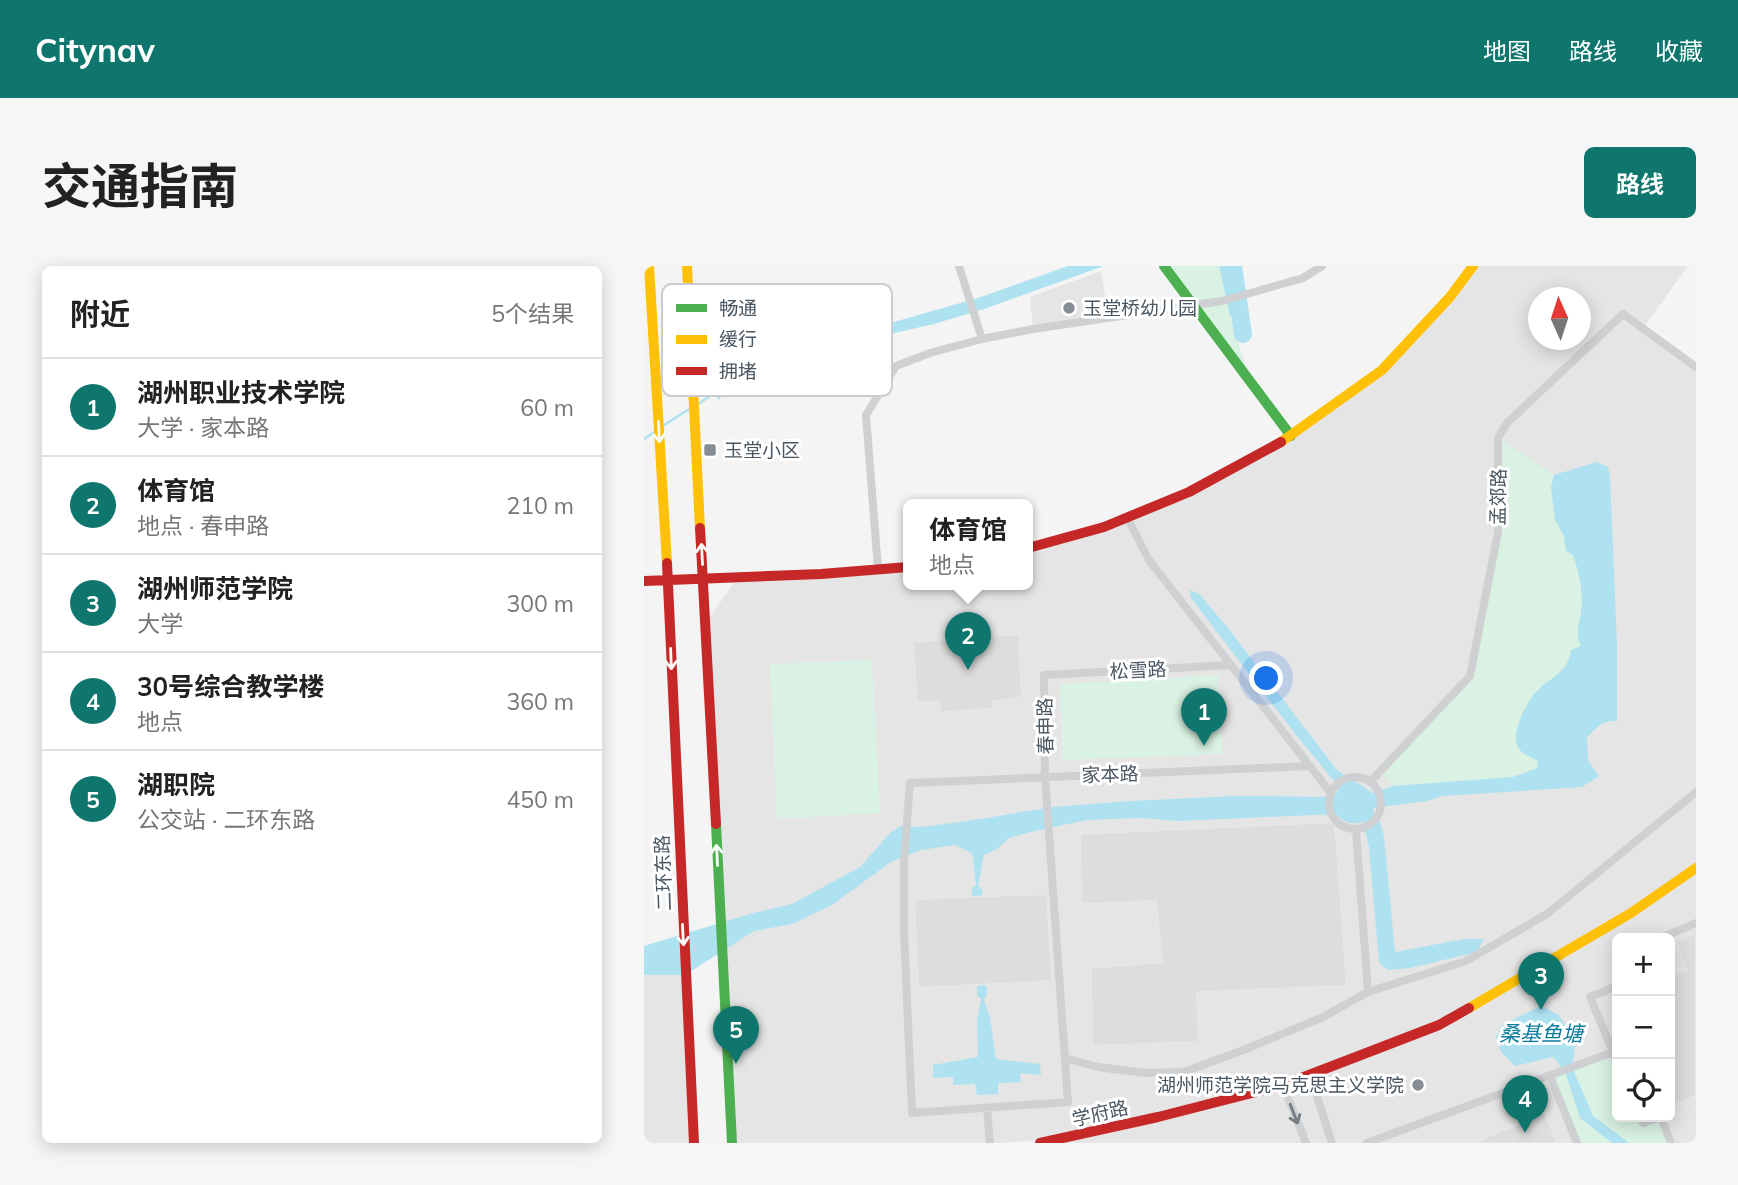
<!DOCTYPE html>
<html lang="zh">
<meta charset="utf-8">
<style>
:root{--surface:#fff;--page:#f6f6f6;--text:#222;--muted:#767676;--line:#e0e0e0;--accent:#0f766e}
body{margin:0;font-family:Mulish,"Noto Sans SC",sans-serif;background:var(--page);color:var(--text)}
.controls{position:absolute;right:21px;bottom:21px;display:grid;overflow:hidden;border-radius:10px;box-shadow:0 4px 18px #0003}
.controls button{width:63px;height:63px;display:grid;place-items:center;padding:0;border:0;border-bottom:2px solid var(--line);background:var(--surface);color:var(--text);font:35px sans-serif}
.compass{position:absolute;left:884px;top:21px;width:63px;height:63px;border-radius:50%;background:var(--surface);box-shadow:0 4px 18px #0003;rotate:357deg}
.you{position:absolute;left:623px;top:413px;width:24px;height:24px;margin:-18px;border:5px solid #fff;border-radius:50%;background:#1a73e8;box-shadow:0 0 0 10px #1a73e833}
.badge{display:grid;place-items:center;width:46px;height:46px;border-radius:50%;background:var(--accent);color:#fff;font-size:23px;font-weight:700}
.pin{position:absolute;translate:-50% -58px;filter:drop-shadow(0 2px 4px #0008)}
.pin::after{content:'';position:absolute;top:37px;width:24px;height:21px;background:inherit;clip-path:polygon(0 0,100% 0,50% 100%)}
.popup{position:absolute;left:259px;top:233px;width:130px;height:91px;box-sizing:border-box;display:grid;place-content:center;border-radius:10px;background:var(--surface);filter:drop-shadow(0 2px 5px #0005);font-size:23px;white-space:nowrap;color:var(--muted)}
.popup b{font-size:26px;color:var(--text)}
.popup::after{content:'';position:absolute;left:50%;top:100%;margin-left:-14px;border:14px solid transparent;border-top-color:var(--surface)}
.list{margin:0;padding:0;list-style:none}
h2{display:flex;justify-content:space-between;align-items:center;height:91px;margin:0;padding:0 28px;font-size:30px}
h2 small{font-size:23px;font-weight:400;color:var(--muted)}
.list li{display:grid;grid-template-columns:46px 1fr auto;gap:21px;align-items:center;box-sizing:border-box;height:98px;padding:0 28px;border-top:2px solid var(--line)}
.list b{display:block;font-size:26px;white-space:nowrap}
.list p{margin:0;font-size:23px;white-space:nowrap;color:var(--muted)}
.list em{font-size:23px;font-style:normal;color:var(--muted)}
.icon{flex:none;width:38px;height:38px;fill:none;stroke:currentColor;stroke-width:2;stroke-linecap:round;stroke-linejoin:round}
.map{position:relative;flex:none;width:1052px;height:877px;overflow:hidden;border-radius:10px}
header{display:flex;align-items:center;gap:42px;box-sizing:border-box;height:98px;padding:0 35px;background:var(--accent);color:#fff}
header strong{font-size:33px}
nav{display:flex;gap:38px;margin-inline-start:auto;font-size:24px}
.intro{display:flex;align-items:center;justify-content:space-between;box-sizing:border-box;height:168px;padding:0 42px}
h1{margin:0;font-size:49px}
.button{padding:18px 32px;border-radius:10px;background:var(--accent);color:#fff;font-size:24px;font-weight:700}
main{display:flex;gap:42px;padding:0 42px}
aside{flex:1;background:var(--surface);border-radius:10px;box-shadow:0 4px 18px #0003}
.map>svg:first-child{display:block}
</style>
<header>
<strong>Citynav</strong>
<nav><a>地图</a><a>路线</a><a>收藏</a></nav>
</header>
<div class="intro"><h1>交通指南</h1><a class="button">路线</a></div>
<main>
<aside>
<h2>附近<small>5个结果</small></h2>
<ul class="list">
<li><span class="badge">1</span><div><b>湖州职业技术学院</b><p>大学 · 家本路</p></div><em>60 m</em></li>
<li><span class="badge">2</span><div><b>体育馆</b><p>地点 · 春申路</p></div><em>210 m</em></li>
<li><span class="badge">3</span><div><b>湖州师范学院</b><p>大学</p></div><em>300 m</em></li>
<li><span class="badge">4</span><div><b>30号综合教学楼</b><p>地点</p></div><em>360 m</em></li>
<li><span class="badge">5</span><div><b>湖职院</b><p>公交站 · 二环东路</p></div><em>450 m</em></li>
</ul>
</aside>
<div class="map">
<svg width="1052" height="877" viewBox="0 0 1052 877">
<rect width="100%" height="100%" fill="#f4f4f4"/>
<path fill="#e6e5e6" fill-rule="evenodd" d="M829 0H1044L999 62 1052 101V877H396L416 872 358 877H88L61 358 94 311 264 301V318H384V282L545 226 647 170 738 104ZM894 32H936V74H894ZM973 672H1026V851H973Z
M457 5 465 53 389 63 386 31Z
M0 709H41L50 877H0Z"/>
<path fill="#d9f2e3" d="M520 0H575L586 50 601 98 600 108Z
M854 172 910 209 907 221 911 254 920 270 922 285 929 288C935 306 940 327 937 346 935 360 934 365 937 380L927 384C924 403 911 411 897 421 886 430 872 455 873 470 874 475 876 481 877 486L895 495 893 502 869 511 749 520 737 505 826 410 854 266Z
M228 394 236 547 133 553 126 398Z
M574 409 578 488 419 494 416 418Z
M969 786 973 797V851H996L999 857 1017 851 1027 877H985L949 850 928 801Z
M921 805 936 852 968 877H933L906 810Z"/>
<path fill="#aee2f0" d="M424 0H460L340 43 290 58 153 89 100 112 74 134 73 117 99 98 124 86 243 58 337 31Z
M575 0H596L603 47 598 61 586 50Z
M953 196 964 201 966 210 973 378V455C959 454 953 461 943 471L944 494 955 510 938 521 799 530 783 535 730 542 729 546 736 556 740 570 751 686 820 673H840L833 686 766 702 744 704 735 697 725 581 719 556C707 559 701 557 692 548L535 555 497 552 443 554 391 565 365 572 353 583 340 589 333 625 328 587 311 579 277 584 247 596 188 639 148 658 110 665 41 709H0V680L109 647 148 638 216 601 247 566 257 560 277 561 324 555 409 541 487 535 591 530 690 531 694 524 690 515 652 469 547 332 546 324 555 328 580 357 693 504C705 513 718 518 728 527L749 520 869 511 893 502 894 495C887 491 876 488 873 479 868 464 883 435 894 424 908 410 924 407 927 384L937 380C931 367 935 359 937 346 940 328 935 306 929 289L922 285 920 270 911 254 907 221 910 209Z
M338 728 346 751 352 793 396 798 397 809 376 807 377 816 354 817V828L333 829 331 818 309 819V811L289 812V799L334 791 333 754Z
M897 740 915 749 932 776 928 801 949 850 985 877H968L936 852 921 805 909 791 871 800 857 786 852 771 858 759Z"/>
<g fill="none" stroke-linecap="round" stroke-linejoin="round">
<path stroke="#aee2f0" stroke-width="2.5" d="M56 137 73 125
M20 159 47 142
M0 173 12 165"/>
<path stroke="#aee2f0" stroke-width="10" d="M333 625V629
M338 722V728"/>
<path stroke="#aee2f0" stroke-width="18" d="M589 0 599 68"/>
</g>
<path fill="#ddddde" stroke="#e5e6e7" stroke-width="2" d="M375 368 378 432 349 435 348 443 296 446 295 436H273L269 376Z
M691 556 703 720 553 726 555 776 448 780 447 702 518 696 512 635 437 638 436 568Z
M403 628 408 715 274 722 270 633Z
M1052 667V830L1026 841V710L1042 704 1032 675Z
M895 836 914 877H829L879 856 876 846Z"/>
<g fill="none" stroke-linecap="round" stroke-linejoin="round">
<path stroke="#ced0d2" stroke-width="8" d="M315 0 338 73
M483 251 505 294 686 526
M234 303 222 149 252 100 286 87 338 73 389 63 578 35 659 12 678 0
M587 399 400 409 401 511 424 836 268 847 260 667V595L266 517 666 500
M685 537a26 26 0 1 1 52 0a26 26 0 1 1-52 0Z
M726 516 826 410 854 266V172L863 157 979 48 1052 101
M712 564 724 726
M1017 672 1052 657
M969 786 946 731 973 720
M421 792 454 801 501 807 540 806 602 783 679 751 724 726 822 695 903 648 1052 526
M666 809 688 877
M906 810 933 877
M639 819 662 877
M343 842 346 877
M996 851 999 857 1017 851 1027 877
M723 877 969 786 973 797"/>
<path stroke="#4caf50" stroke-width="10" d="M520 0 647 170
M72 558 88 877"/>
<path stroke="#ffc107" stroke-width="10" d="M5 0 23 297
M43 0 56 262
M637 176 738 104 806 31 829 0
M825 742 987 647 1052 602"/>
<path stroke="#c62828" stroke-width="10" d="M56 262 72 558
M384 282 460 261 545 226 637 176
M23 297 50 877
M0 315 177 308 264 301
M396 877 514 851 639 819 795 759 825 742"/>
</g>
<defs><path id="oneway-shaft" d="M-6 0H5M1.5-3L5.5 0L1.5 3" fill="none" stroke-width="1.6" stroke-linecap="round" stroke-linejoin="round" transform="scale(1.75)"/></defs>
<g stroke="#f6fbf6">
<use href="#oneway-shaft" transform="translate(15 166) rotate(87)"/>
<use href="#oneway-shaft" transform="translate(58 288) rotate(-93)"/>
<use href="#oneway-shaft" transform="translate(27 393) rotate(88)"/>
<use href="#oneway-shaft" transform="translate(73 589) rotate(-93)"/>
<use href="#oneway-shaft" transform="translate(39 669) rotate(87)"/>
</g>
<use stroke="#727b83" href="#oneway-shaft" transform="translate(650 848) rotate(69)"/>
<g fill="#868d94" stroke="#fff" stroke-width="2.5">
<circle cx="425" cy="42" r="7"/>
<rect x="59" y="177" width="14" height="14" rx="3.5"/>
<circle cx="774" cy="819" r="7"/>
</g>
<g text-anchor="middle" stroke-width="6" stroke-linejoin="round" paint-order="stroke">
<g font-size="19" fill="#4a5661" stroke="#fff" text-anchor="start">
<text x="439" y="49">玉堂桥幼儿园</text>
<text x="80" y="191">玉堂小区</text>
<text x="760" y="826" text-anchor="end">湖州师范学院马克思主义学院</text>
</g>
<g font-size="19" fill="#4a5661" stroke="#fff">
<text transform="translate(854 231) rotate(-89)" y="7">孟郊路</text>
<text transform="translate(494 404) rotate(-3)" y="7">松雪路</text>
<text transform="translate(401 460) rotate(-91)" y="7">春申路</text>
<text transform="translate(466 508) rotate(-2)" y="7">家本路</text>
<text transform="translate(19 607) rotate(-92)" y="7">二环东路</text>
<text transform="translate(456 847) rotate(-13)" y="7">学府路</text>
</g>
<g font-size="21" font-style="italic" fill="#0c7c9b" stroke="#fff">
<text x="897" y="775">桑基鱼塘</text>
</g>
</g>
<rect x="18" y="18" width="230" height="112" rx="10" fill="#fff" stroke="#c9ccd0" stroke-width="2"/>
<rect x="32" y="38" width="31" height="8" fill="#4caf50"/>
<rect x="32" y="69" width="31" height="9" fill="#ffc107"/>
<rect x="32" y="101" width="31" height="8" fill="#c62828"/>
<g font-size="19" fill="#4a5661">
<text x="75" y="49">畅通</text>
<text x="75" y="80">缓行</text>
<text x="75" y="112">拥堵</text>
</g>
</svg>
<div class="controls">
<button>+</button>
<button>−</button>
<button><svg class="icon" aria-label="locate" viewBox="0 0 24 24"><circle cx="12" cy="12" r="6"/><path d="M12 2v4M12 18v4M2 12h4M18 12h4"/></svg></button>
</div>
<svg class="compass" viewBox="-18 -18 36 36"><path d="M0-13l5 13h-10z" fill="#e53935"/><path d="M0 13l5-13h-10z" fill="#767676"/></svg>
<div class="you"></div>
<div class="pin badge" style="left:560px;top:480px">1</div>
<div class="pin badge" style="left:324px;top:404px">2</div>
<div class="popup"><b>体育馆</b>地点</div>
<div class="pin badge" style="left:897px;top:744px">3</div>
<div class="pin badge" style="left:881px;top:867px">4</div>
<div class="pin badge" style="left:92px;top:798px">5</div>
</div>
</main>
